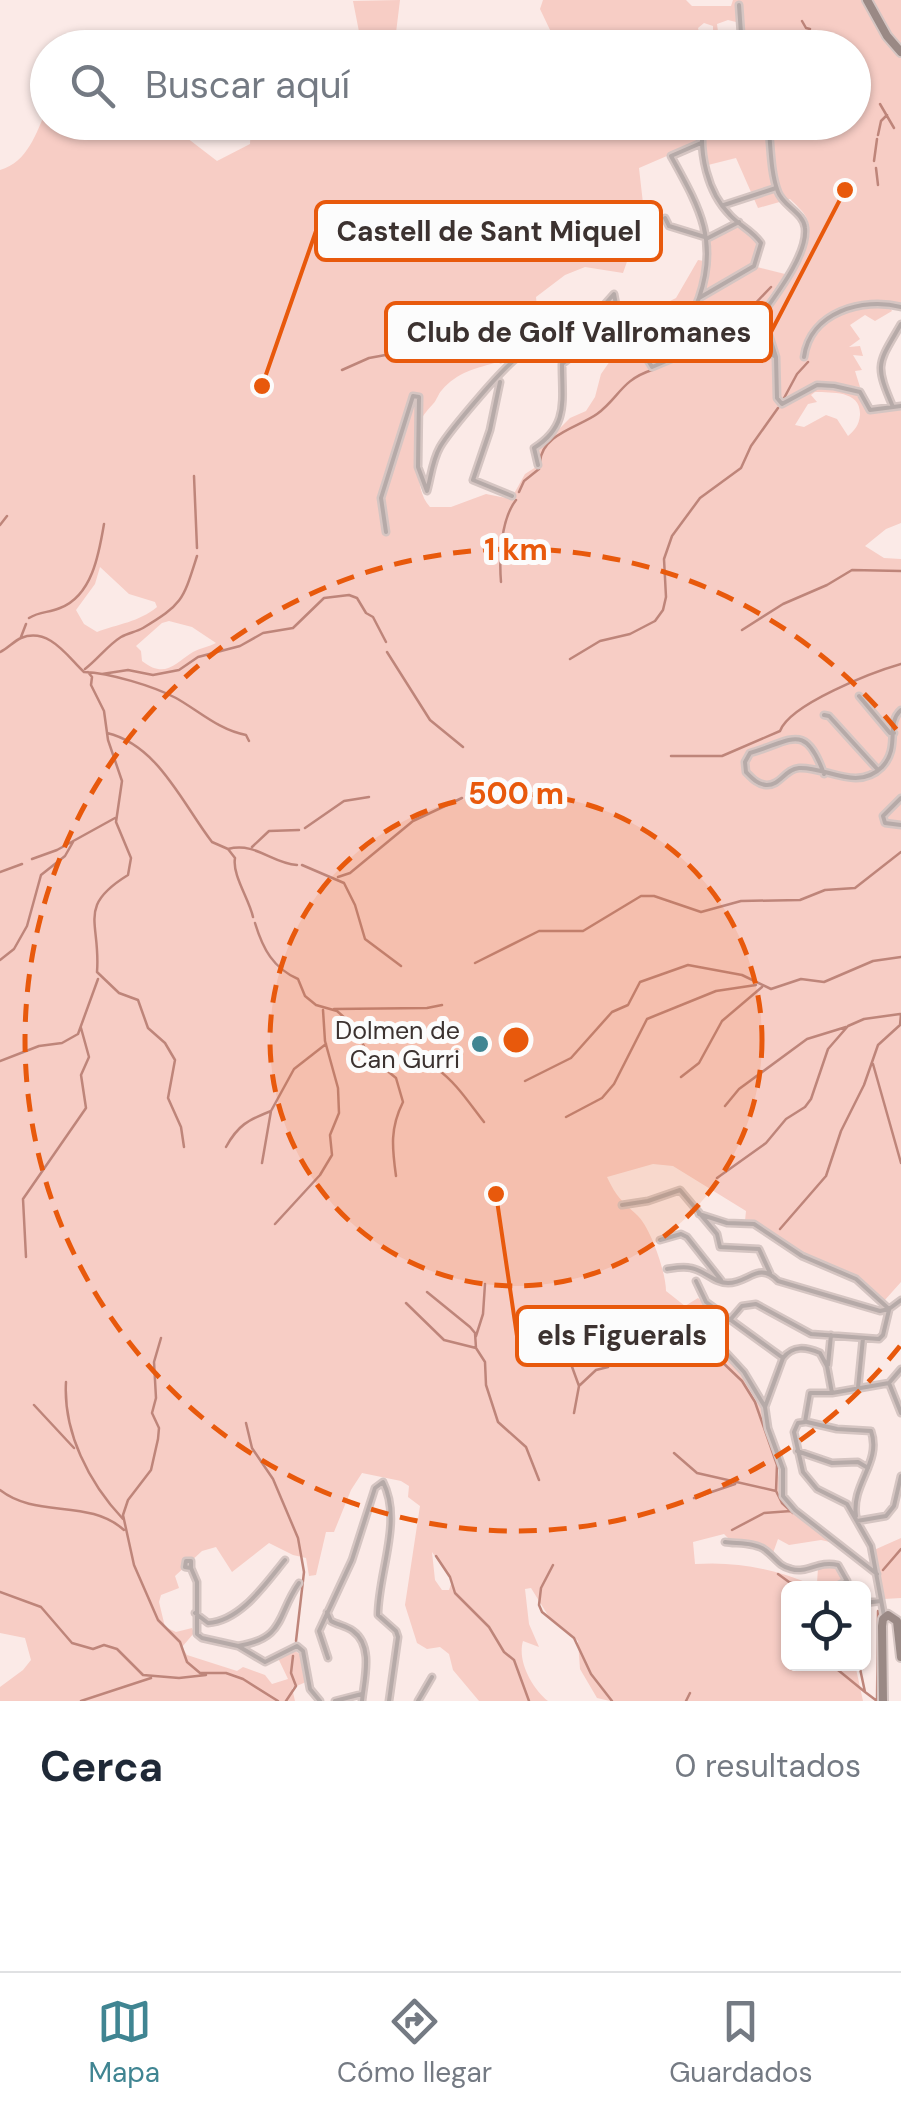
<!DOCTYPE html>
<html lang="es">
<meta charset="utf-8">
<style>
:root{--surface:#fff;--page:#f2f2f3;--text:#1f2937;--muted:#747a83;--line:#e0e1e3;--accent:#408592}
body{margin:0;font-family:"DM Sans",sans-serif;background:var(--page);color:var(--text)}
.controls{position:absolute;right:30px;bottom:30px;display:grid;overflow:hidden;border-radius:15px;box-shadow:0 2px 8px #0004}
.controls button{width:90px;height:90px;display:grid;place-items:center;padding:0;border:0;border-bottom:2px solid var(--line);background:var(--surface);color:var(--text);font:50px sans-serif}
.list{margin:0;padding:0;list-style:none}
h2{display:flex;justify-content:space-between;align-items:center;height:130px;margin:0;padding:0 40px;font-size:42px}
h2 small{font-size:32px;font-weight:400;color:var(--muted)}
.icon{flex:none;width:55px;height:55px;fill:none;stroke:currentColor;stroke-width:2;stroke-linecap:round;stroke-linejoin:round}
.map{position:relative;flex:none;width:901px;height:1701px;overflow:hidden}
.search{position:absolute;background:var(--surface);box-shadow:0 2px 8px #0004;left:30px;right:30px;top:30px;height:110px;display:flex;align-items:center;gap:25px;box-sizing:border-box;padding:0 35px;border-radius:55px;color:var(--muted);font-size:38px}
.sheet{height:270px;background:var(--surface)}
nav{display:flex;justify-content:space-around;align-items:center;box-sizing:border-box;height:140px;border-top:2px solid var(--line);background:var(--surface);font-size:28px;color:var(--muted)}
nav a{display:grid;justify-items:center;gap:5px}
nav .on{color:var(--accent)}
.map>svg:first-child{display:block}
</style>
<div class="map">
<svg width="901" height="1701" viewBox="0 0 901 1701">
<rect width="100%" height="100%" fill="#fbeae7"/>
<path fill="#f7cdc5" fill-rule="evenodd" d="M400 0 395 41 411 47H362L353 1Z
M543 0H686L692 6H731L733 0H863C872 20 882 42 901 55V309L889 306 892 311 875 321 865 315 850 325 860 339 849 347 860 346 863 356 853 355 862 370 855 371 860 387 819 383 820 387 848 389 859 393 869 413 901 403V523L886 529 865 546 884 558 901 559V1282L884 1301 850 1272 809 1258 755 1221H745L746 1211 673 1166 653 1164 607 1177C617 1198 621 1200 637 1215 651 1228 666 1273 666 1291L685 1306 698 1298 723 1321 706 1334 744 1375 764 1413 785 1503 834 1543 821 1540 789 1545 778 1539 773 1553 761 1544 731 1541 724 1534 693 1542 695 1564C737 1561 774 1569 813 1585L817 1583 818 1568 824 1565 838 1569 844 1580 830 1588H788V1664H855L863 1701H610L597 1698 580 1669 578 1641 549 1617 531 1588 525 1589 529 1624 539 1647 523 1641C517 1661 532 1688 548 1701H479L453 1670 449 1654 440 1647 427 1649 417 1643 405 1605 420 1506 408 1497 409 1486 401 1481 362 1473 351 1490 334 1532H326L316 1575 309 1576 306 1558 293 1555 269 1543 232 1572 216 1547 202 1551 175 1576 179 1588 161 1595 159 1602 165 1627 176 1632 192 1628 194 1633 182 1647 187 1655 237 1671 243 1667 265 1675 272 1684 288 1679 278 1658 293 1650 300 1654 306 1682 292 1688 295 1701H0V1687L23 1670 31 1660 25 1638 0 1633V170C28 162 36 133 47 109L48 122 146 123 160 133 178 131 217 161 250 144 251 123 854 122V48L739 47 736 22 728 20 717 24 720 47H713V26L704 23 698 28 702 47H567L551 32 540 9ZM704 140 708 165 736 158 758 208 790 199C795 204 803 211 806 217 820 243 778 296 763 317L759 312 785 274 757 267 762 249 748 230 737 224 709 239 710 262 698 260 676 298 616 328 617 351 601 374 595 397 586 411 570 418 539 449 536 467 525 474 511 499 486 494 451 507H430C420 496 420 483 417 469 412 439 413 425 433 404 437 400 438 394 442 390 457 372 477 368 498 362L496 357 474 351C488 314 509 345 535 327L538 319 536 297 565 275 585 267 623 273 636 236 645 221 639 168ZM815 392C832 393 861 390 860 415 859 425 855 430 848 436L837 419 826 415 804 427 795 425 808 404 817 402 811 395ZM100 567 129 594 155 602 157 607C139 622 118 624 97 632L84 624 76 610 95 584ZM169 621 192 627 216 643C209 647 200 648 193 652 174 664 165 679 142 661L141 651 136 646 162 623ZM432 1552 452 1581 449 1590H442L435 1580Z
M872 0H901V47L884 24Z
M901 1538V1598L884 1599 874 1550Z"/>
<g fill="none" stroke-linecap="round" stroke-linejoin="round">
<path stroke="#be857a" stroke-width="2.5" d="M802 21 806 28 810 29
M825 44 832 48
M854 65 858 70
M880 104 894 128
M878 135 881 121 887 115
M874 161 877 139
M876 168 878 185
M698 321 734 308 748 311 771 287
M399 351C418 344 435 353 453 357 469 360 485 360 501 362
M658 362 662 341 687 329
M342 370 369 358 391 354
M783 400 797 374 808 362
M540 462C542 434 579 427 597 414 619 398 621 380 652 370
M194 476 197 548
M519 492 524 481 539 469
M0 525 7 516
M501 582C499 558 501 519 516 500
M29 618C40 611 49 613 60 608 92 596 99 554 104 524
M742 630 783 604 827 585 852 570 901 571
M21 637 26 624
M0 652C7 649 14 641 21 638 49 627 67 656 84 672 110 673 153 686 176 698 199 711 219 730 246 735L249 741
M387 652 430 720 463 747
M570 659 600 641 630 634 655 621 663 610 666 597 664 559 672 536 700 498 741 468 751 446 778 408
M85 669C98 659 108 645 121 637 128 633 136 632 143 628 183 604 183 600 197 556
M88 672 92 677 91 685 104 711 108 740 122 781 116 822 131 858 128 875C76 907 101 922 97 972L119 993 138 1000 148 1028 165 1043 175 1060 168 1098 181 1127 184 1147
M102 674 128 670 153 675 179 670 198 657 240 646 263 633 293 628 324 598 349 595 357 598 366 613 373 617 386 642
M107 733C158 745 182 803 212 842L228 849 235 858C232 875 249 899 253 917
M671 756H722L780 731C790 704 873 672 901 664
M305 828 344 801 369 797
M252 847 269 831 299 830
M228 849C256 842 271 863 297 865
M32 859 57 850 115 818
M302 865 344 883 355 905 365 939 401 966
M0 872 22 864
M338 877 350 873 413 821 462 798
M255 923C263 949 273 968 298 979L305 996 316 1005 337 1011 355 1027 368 1055 396 1078 403 1102C390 1128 392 1147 396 1176
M0 960 14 949 27 926 41 875 65 856 73 842
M475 963 539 931H583L641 896H654L701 912 741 901 800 900 825 890 855 888 901 852
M334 1009 427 1008 442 1005
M0 1061 39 1046 62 1043 78 1034 98 979
M873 1064 901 1163
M384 1065C433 1044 458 1089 484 1122
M681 1077 699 1063 722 1021 762 987
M525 1081 571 1058 612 1012 628 1005 640 982 688 965 742 975 771 989 801 979 824 982 873 961 901 957
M725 1106 739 1089 807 1039 846 1027
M566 1117 602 1098 614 1084 647 1019 716 991 756 985
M226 1147C238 1125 248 1120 271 1111L294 1069 326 1044
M262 1163 271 1111
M717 1178 766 1143 786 1119 805 1107 811 1099 828 1049 848 1026 864 1019 900 1014
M275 1224 320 1175 332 1155 330 1135 339 1113 338 1088 325 1041 323 1010
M780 1229 826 1176 841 1131 864 1085 878 1045 900 1025 901 1014
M26 1257 23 1199 86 1108 81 1075 89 1057 81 1028
M427 1292 470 1327 475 1333 476 1348
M406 1303 444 1340 476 1348 485 1362 486 1385 498 1422 526 1447 539 1480
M686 1311 719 1359 742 1381 755 1402 777 1465 776 1491 782 1503 793 1513
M545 1320 550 1335 567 1353 579 1386 574 1413
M476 1336 483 1314 485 1284
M161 1338 154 1362 156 1398 152 1413 159 1428 158 1439 151 1470 128 1500 123 1515 134 1565 158 1620 180 1642 187 1662 200 1673H226L243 1679 278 1701
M66 1382C63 1432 89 1483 123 1519
M580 1385 596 1370 608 1367
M34 1405 74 1448
M246 1423 252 1448 273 1479 298 1538 304 1572 296 1641
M674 1453 697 1473 776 1491
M0 1490C37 1519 88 1498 124 1530
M694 1498 735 1484
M732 1530 764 1513 791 1511
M436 1556 450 1577 455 1593 489 1627 504 1652 514 1660 529 1701
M553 1565 541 1588 539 1605 542 1612 574 1638 591 1674 612 1701
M883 1570 901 1549
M778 1574 789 1582 808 1588
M0 1592 41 1607 72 1643 93 1649 104 1645 117 1649 143 1675 179 1678 206 1675
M820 1664 838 1670 865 1692
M859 1664 865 1692 877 1701
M81 1701 151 1678
M286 1701 296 1686 291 1673 293 1656
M686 1701 690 1693
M877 1701 878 1611"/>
<g stroke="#d5c5c2" stroke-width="9">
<path id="minor" d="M739 5 742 48
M703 122C699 153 707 192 730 215 740 226 752 230 761 243L754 266 699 298 690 320 701 329 759 325 769 335 776 357
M724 205 776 188
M665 218 669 226 708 238 739 222
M699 298C719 240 699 207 671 156L701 143
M756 323C772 300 808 256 805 228 804 213 783 206 778 192 770 171 771 144 768 122
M804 357C810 312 863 297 901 307
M500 382 490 430 473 480 512 496
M893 407C874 363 878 364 901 324
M538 465 534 448C569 426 562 401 562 364L574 355
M386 532 381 498 413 396 419 397 418 467 427 491C431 477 432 461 440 447 448 433 510 358 521 356 542 352 563 360 582 351L598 312 614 294 620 326 636 341 652 367 711 342 723 341 759 346 776 357 777 398 782 404 817 385 834 386 860 392 870 410 901 406
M859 696 890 733H894
M824 715 829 716 878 770
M824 774C805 721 792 741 750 753L745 762 746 772C752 778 757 784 766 785 780 786 785 769 799 768 825 766 857 792 882 767 901 747 885 724 901 710
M901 798 883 816 885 823 901 825
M622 1205 648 1201 680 1190 717 1234 720 1247 759 1249 770 1273
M699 1214 727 1223 754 1224 802 1256 856 1279 889 1309
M660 1240 681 1234 687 1237 721 1280
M667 1269C674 1268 683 1266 691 1268 704 1270 714 1283 728 1283 749 1283 758 1261 778 1281L880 1311 889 1309
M696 1281 706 1302 783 1358
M889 1309 901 1300
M730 1320 742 1306 756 1304 811 1334 879 1339 883 1335 889 1310
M709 1334 744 1372 765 1407
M783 1358 765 1407 768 1428 783 1469V1496L795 1510 877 1574
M783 1358C793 1345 806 1347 820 1353L827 1366 832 1393
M828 1365 831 1335
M889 1383 901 1413
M889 1383 901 1369
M858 1388 863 1338
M805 1422 798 1423 794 1432 803 1472 817 1489 847 1504 871 1546 884 1616
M805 1422 810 1393H832L889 1383
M807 1422 837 1429 871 1431C882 1462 851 1484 856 1516
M797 1451 832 1463 858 1462 868 1468
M857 1521 886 1516 894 1506 901 1476
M725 1542C736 1544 755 1542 765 1550 775 1557 778 1566 791 1569 808 1574 818 1560 838 1565L847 1581 833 1588
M191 1568V1561H186L185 1567 191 1568 197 1582V1634L202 1638 238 1646 265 1662 297 1646 303 1651 310 1689 320 1701
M864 1603 881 1601
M327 1612 331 1621C338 1625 347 1626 353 1631 374 1646 364 1680 362 1701
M195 1613 208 1623C241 1621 266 1583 285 1560
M238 1646C286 1638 276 1616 299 1583
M328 1658 319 1631 352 1560 375 1488 383 1482C403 1521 378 1573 378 1615L396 1631 398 1637 389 1701
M335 1701 362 1694
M418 1701 432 1677"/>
</g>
<g stroke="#d5c5c2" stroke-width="12">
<path id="secondary" d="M867 0 887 36 901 52
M883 1701 882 1626 883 1619 888 1615 897 1621 901 1657"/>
</g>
<use href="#minor" stroke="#b6aaa8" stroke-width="4"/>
<use href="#secondary" stroke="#9a8985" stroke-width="8"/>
</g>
<circle cx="516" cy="1040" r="246" fill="#e8590c" fill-opacity=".12"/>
<g fill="none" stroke="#e8590c" stroke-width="5" stroke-dasharray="18 12">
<circle cx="516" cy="1040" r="246"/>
<path d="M900 1346A491 491 0 1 1 900 734"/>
</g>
<circle fill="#408592" stroke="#fcfcfc" stroke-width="4" cx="480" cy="1044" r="10"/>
<g text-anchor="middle" stroke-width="10" stroke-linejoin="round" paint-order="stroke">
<g font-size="25" fill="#3c3230" stroke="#fcfcfc" text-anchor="end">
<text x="460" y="1039">Dolmen de<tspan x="460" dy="29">Can Gurri</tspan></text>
</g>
</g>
<circle cx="516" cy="1040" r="15" fill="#e8590c" stroke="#fcfcfc" stroke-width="5"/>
<g font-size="30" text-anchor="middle" font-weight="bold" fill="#e8590c" stroke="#fcfcfc" stroke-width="10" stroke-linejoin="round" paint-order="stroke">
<text x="516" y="560">1 km</text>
<text x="516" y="804">500 m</text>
</g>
<path fill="none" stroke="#e8590c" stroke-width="4" d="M262 386L316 231M845 190L771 332M496 1194L517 1336"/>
<g fill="#e8590c" stroke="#fcfcfc" stroke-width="4">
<circle cx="262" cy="386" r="10"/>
<circle cx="845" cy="190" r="10"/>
<circle cx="496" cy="1194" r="10"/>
</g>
<g fill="#fcfcfc" stroke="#e8590c" stroke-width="4">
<rect x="316" y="202" width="345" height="58" rx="10"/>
<rect x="386" y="303" width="385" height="58" rx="10"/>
<rect x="517" y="1307" width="210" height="58" rx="10"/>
</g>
<g font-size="28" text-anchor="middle" font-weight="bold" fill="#3c3230">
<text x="489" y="241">Castell de Sant Miquel</text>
<text x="579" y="342">Club de Golf Vallromanes</text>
<text x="622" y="1345">els Figuerals</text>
</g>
</svg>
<div class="controls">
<button><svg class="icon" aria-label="locate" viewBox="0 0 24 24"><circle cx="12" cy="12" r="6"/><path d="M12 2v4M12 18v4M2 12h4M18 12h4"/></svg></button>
</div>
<div class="search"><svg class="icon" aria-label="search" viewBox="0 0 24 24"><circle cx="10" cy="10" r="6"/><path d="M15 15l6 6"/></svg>Buscar aquí</div>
</div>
<section class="sheet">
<h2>Cerca<small>0 resultados</small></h2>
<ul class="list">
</ul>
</section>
<nav>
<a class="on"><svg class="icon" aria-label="map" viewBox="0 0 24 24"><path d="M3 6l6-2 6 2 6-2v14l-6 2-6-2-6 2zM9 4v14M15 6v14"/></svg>Mapa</a>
<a><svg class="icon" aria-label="directions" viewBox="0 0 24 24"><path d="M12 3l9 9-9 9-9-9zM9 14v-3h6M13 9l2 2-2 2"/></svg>Cómo llegar</a>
<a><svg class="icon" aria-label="saved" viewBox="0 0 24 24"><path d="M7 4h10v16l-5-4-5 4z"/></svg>Guardados</a>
</nav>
